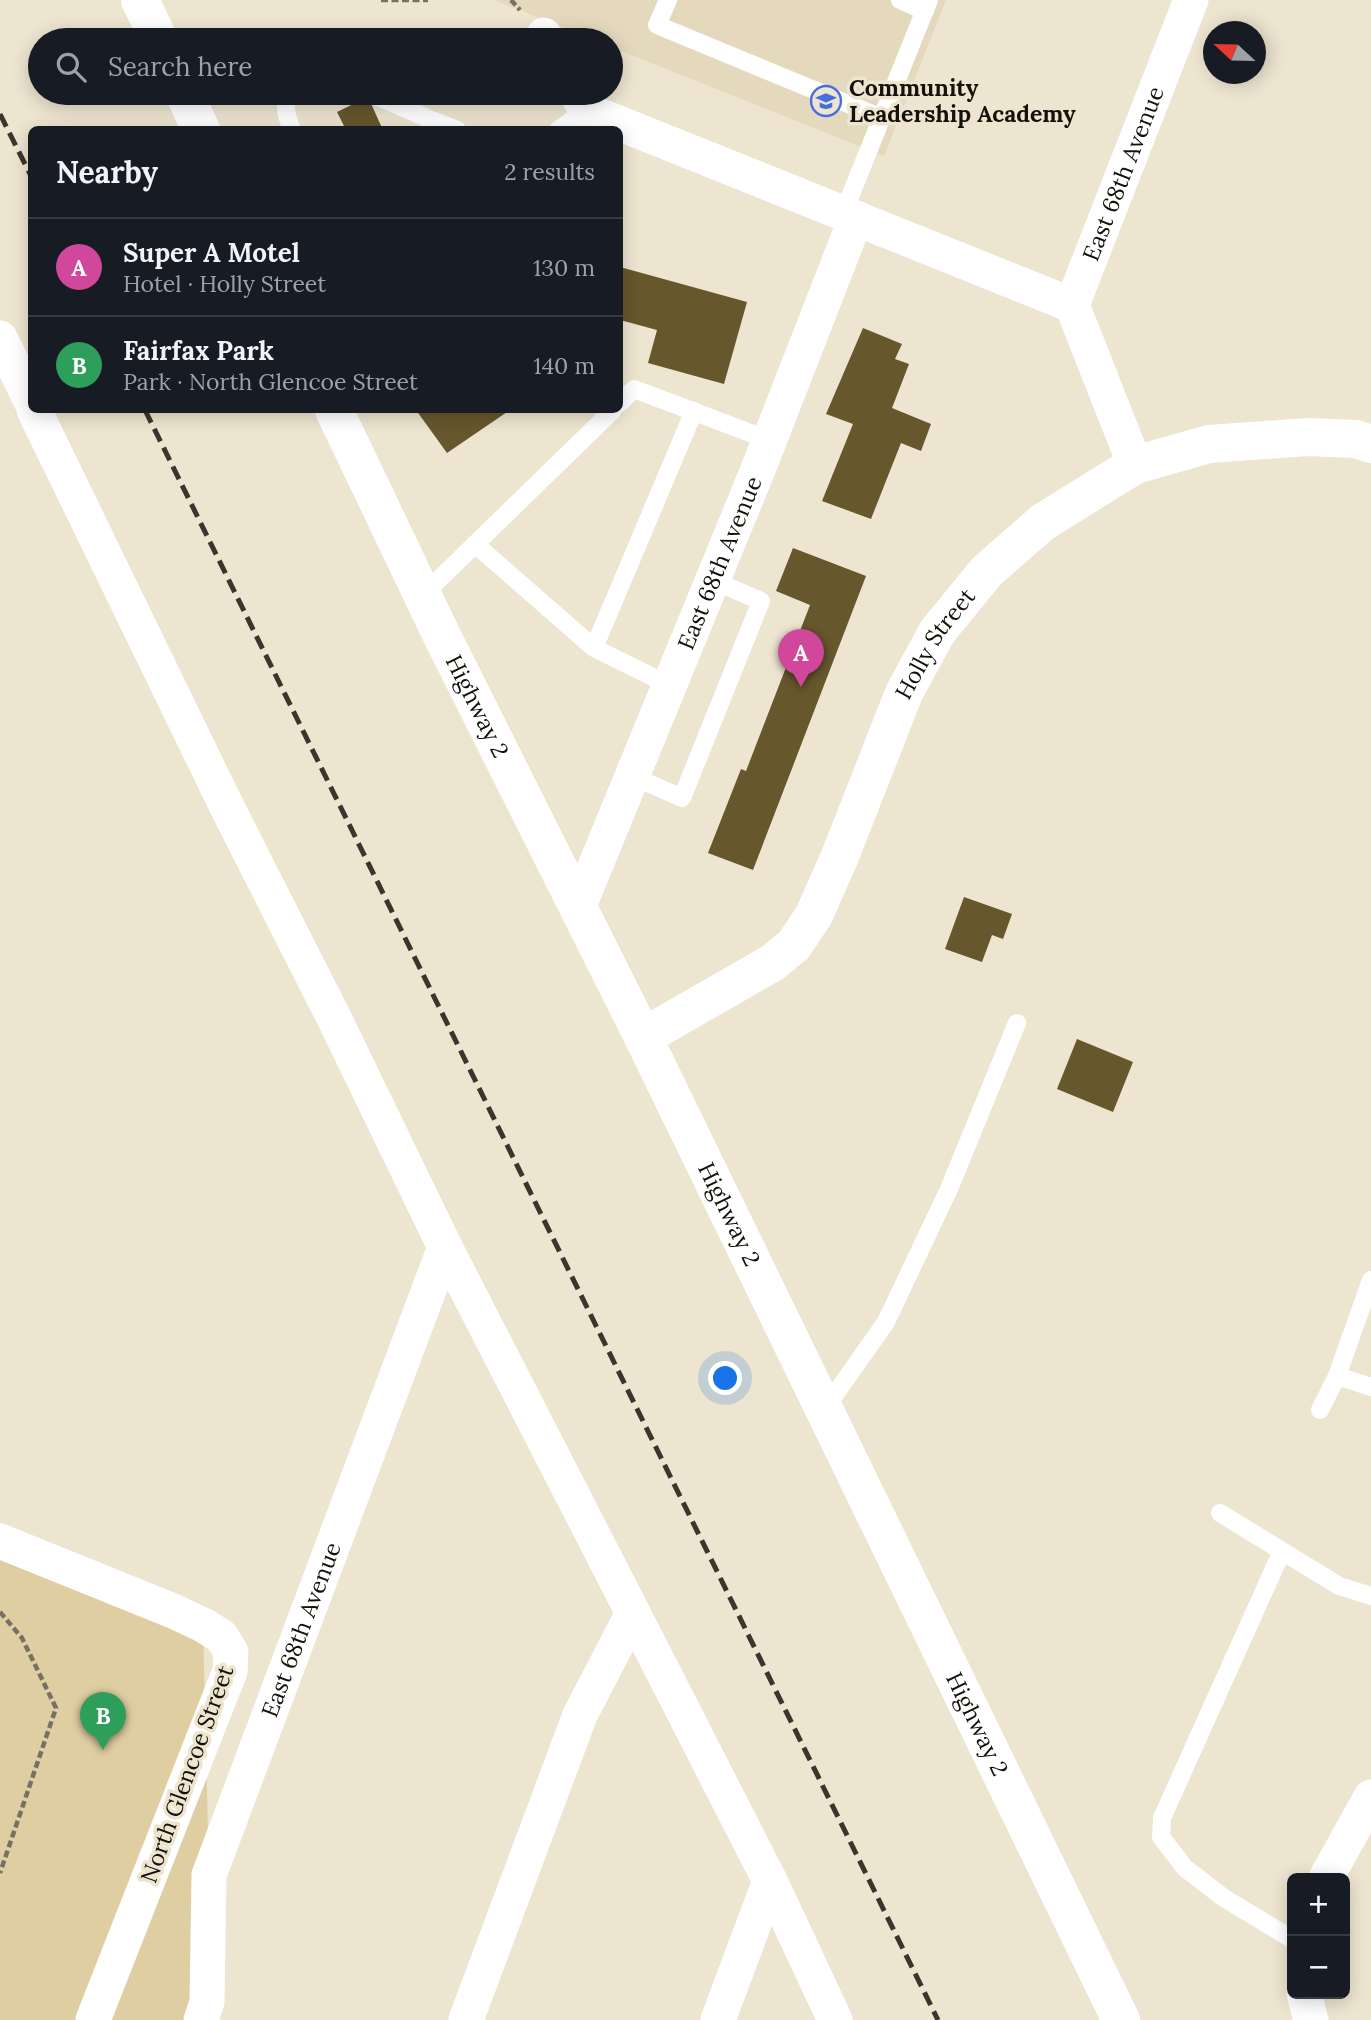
<!DOCTYPE html>
<meta charset="utf-8">
<style>
:root{--surface:#171b24;--page:#20242c;--text:#f1f3f6;--muted:#9ea1a6;--line:#363941;--accent:#ea580c}
body{margin:0;font-family:Lora,serif;background:var(--page);color:var(--text)}
.controls{position:absolute;right:21px;bottom:21px;display:grid;overflow:hidden;border-radius:10px;box-shadow:0 4px 18px #0003}
.controls button{width:63px;height:63px;display:grid;place-items:center;padding:0;border:0;border-bottom:2px solid var(--line);background:var(--surface);color:var(--text);font:35px sans-serif}
.compass{position:absolute;left:1203px;top:21px;width:63px;height:63px;border-radius:50%;background:var(--surface);box-shadow:0 4px 18px #0003;rotate:292deg}
.you{position:absolute;left:726px;top:1379px;width:24px;height:24px;margin:-18px;border:5px solid #fff;border-radius:50%;background:#1a73e8;box-shadow:0 0 0 10px #1a73e833}
.badge{display:grid;place-items:center;width:46px;height:46px;border-radius:50%;background:var(--accent);color:#fff;font-size:23px;font-weight:700}
.pin{position:absolute;translate:-50% -58px;filter:drop-shadow(0 2px 4px #0008)}
.pin::after{content:'';position:absolute;top:37px;width:24px;height:21px;background:inherit;clip-path:polygon(0 0,100% 0,50% 100%)}
.list{margin:0;padding:0;list-style:none}
h2{display:flex;justify-content:space-between;align-items:center;height:91px;margin:0;padding:0 28px;font-size:30px}
h2 small{font-size:23px;font-weight:400;color:var(--muted)}
.list li{display:grid;grid-template-columns:46px 1fr auto;gap:21px;align-items:center;box-sizing:border-box;height:98px;padding:0 28px;border-top:2px solid var(--line)}
.list b{display:block;font-size:26px;white-space:nowrap}
.list p{margin:0;font-size:23px;white-space:nowrap;color:var(--muted)}
.list em{font-size:23px;font-style:normal;color:var(--muted)}
.icon{flex:none;width:38px;height:38px;fill:none;stroke:currentColor;stroke-width:2;stroke-linecap:round;stroke-linejoin:round}
.map{position:relative;flex:none;width:1371px;height:2020px;overflow:hidden}
.search{position:absolute;background:var(--surface);box-shadow:0 4px 18px #0003;left:28px;top:28px;width:595px;height:77px;display:flex;align-items:center;gap:18px;box-sizing:border-box;padding:0 24px;border-radius:38px;color:var(--muted);font-size:26px}
.panel{position:absolute;background:var(--surface);box-shadow:0 4px 18px #0003;left:28px;top:126px;width:595px;height:287px;border-radius:10px}
.map>svg:first-child{display:block}
</style>
<div class="map">
<svg width="1371" height="2020" viewBox="0 0 1371 2020">
<rect width="100%" height="100%" fill="#ede5d0"/>
<path fill="#e4d9bd" d="M494 0H946L884 156 611 47V40H595Z"/>
<path fill="#dfcea2" d="M0 1541 203 1625 209 1875 201 2020H0Z"/>
<path fill="#66572d" d="M368 97 383 130H346L337 112Z
M620 267 747 302 724 384 648 363 657 330 620 320Z
M863 328 902 344 895 359 909 364 892 408 931 424 921 451 901 443 871 519 822 501 853 424 826 414Z
M416 410H510L447 453Z
M793 548 866 576 753 870 708 853 741 769 746 771 810 605 776 591Z
M964 897 1012 914 1003 939 992 935 982 962 945 949Z
M1077 1039 1133 1062 1113 1112 1057 1089Z"/>
<g fill="none" stroke-linecap="round" stroke-linejoin="round">
<path stroke="#767164" stroke-width="4.5" stroke-dasharray="7 3.5" stroke-linecap="butt" d="M381 0H428
M511 0 520 10
M0 1612 22 1638 56 1708 0 1873"/>
<path stroke="#fff" stroke-width="18" d="M668 0 657 25 882 118
M900 0 925 11
M291 93C282 105 287 117 292 130
M369 93 434 121
M429 130 434 121 457 130
M558 130 586 110
M843 214 929 0
M620 403 634 389 769 440
M475 544 594 648
M423 595 613 410
M669 685 594 648 694 411
M632 776 682 798 761 601 712 580
M1371 1280 1337 1376 1371 1387
M824 1410 886 1322 949 1189 1017 1023
M1320 1410 1337 1376
M1220 1513 1339 1586 1371 1596
M1282 1551 1162 1818 1161 1837 1185 1868 1224 1898 1292 1939"/>
<g stroke="#fff" stroke-width="35">
<path d="M544 35 546 40"/>
<path d="M576 93 586 110 1072 305"/>
<path d="M0 338 32 403"/>
<path d="M34 410 227 807 336 1022 445 1247 633 1613 580 1715 466 2020"/>
<path id="s1" d="M1135 465 1072 305 1191 0"/>
<path id="s2" d="M578 908 757 472 856 218"/>
<path d="M0 1541 173 1611 203 1625 221 1636 231 1652 230 1671 93 2020"/>
<path d="M633 1613 770 1881 835 2020"/>
<path d="M1326 1878 1371 1797"/>
<path d="M1304 1994 1311 2020"/>
<path id="s3" d="M201 2020 207 2002 209 1875 445 1247"/>
<path d="M718 2020 770 1881"/>
</g>
<path stroke="#fff" stroke-width="38" id="s4" d="M643 1037 772 963 794 945 814 915 840 856 904 693 937 632 987 571 1043 522 1135 465 1209 444 1308 437 1356 439 1371 444"/>
<g stroke="#fff" stroke-width="38">
<path d="M140 0 159 40"/>
<path d="M184 93 201 130"/>
<path id="s5" d="M334 410 442 636 643 1037 1121 2020"/>
</g>
<path stroke="#3a362d" stroke-width="5" stroke-dasharray="14 7" stroke-linecap="butt" d="M0 114 32 178
M145 410 938 2020"/>
</g>
<defs>
<g id="school-ring" transform="scale(1.575)"><circle r="9.5" fill="#ede5d0" stroke="#456ee0" stroke-width="1.5"/><path d="M0-5L7-2L0 1L-7-2ZM-4 1L0 2.5L4 1V4Q0 6-4 4Z" fill="#456ee0"/></g>
</defs>
<g fill-rule="evenodd">
<use href="#school-ring" x="826" y="101"/>
</g>
<g text-anchor="middle" stroke-width="7" stroke-linejoin="round" paint-order="stroke">
<g font-size="23" font-weight="bold" fill="#14110a" stroke="#ede5d0" text-anchor="start">
<text x="849" y="96">Community<tspan x="849" dy="26">Leadership Academy</tspan></text>
</g>
<g font-size="23" fill="#14110a" stroke="#ede5d0">
<text dy="8" stroke="none"><textPath href="#s1" startOffset="313">East 68th Avenue</textPath></text>
<text dy="8" stroke="none"><textPath href="#s2" startOffset="373">East 68th Avenue</textPath></text>
<text dy="8" stroke="none"><textPath href="#s4" startOffset="511">Holly Street</textPath></text>
<text dy="8" stroke="none"><textPath href="#s5" startOffset="329">Highway 2</textPath></text>
<text dy="8" stroke="none"><textPath href="#s5" startOffset="896">Highway 2</textPath></text>
<text dy="8" stroke="none"><textPath href="#s3" startOffset="408">East 68th Avenue</textPath></text>
<text dy="8" stroke="none"><textPath href="#s5" startOffset="1463">Highway 2</textPath></text>
<text transform="translate(187 1774) rotate(-70)" y="8">North Glencoe Street</text>
</g>
</g>
</svg>
<div class="controls">
<button>+</button>
<button>−</button>
</div>
<svg class="compass" viewBox="-18 -18 36 36"><path d="M0-13l5 13h-10z" fill="#e53935"/><path d="M0 13l5-13h-10z" fill="#9ea1a6"/></svg>
<div class="you"></div>
<div class="pin badge" style="left:801px;top:687px;background:#d1479c">A</div>
<div class="pin badge" style="left:103px;top:1750px;background:#2e9e5b">B</div>
<div class="search"><svg class="icon" aria-label="search" viewBox="0 0 24 24"><circle cx="10" cy="10" r="6"/><path d="M15 15l6 6"/></svg>Search here</div>
<section class="panel">
<h2>Nearby<small>2 results</small></h2>
<ul class="list">
<li><span class="badge" style="background:#d1479c">A</span><div><b>Super A Motel</b><p>Hotel · Holly Street</p></div><em>130 m</em></li>
<li><span class="badge" style="background:#2e9e5b">B</span><div><b>Fairfax Park</b><p>Park · North Glencoe Street</p></div><em>140 m</em></li>
</ul>
</section>
</div>
